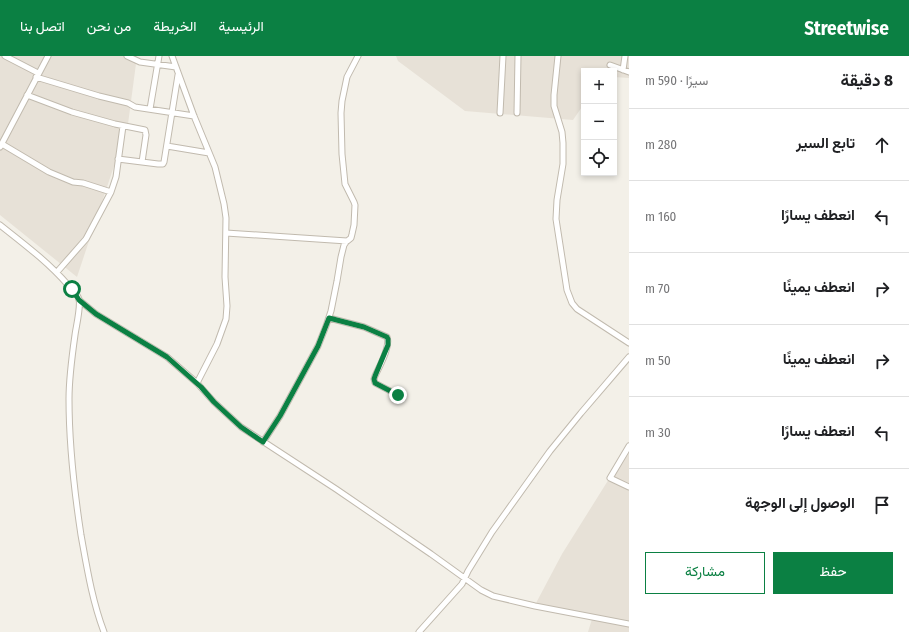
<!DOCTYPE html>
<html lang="ar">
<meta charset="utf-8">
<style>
:root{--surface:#fff;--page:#f6f6f6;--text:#202124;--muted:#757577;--line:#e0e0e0;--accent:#0b8043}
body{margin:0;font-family:"Fira Sans Condensed",Vazirmatn,sans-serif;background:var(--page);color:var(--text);direction:rtl}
.controls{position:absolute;right:12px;top:12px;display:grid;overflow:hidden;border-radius:0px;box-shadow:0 2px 6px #0003}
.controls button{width:36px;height:36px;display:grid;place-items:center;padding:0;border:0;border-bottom:1px solid var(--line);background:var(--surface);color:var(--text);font:20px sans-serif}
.stop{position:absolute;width:12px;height:12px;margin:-9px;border:3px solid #0b8043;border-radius:50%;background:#fff}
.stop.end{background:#0b8043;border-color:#fff;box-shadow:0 1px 4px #0008}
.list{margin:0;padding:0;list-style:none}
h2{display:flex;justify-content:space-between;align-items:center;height:52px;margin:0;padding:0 16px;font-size:17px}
h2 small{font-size:13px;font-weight:400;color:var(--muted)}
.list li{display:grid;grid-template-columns:26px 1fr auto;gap:12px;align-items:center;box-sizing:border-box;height:72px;padding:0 16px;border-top:1px solid var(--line)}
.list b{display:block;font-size:15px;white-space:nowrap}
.list em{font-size:13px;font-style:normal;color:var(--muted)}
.actions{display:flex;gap:8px;padding:12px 16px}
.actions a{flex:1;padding:9px 0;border:1px solid var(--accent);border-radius:0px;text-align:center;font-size:14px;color:var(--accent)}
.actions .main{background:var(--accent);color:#fff}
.icon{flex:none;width:22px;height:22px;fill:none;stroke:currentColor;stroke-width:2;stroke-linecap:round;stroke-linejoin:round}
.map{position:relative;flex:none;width:629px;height:576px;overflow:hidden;direction:ltr}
header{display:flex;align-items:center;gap:24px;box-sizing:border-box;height:56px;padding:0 20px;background:var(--accent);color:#fff}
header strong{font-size:19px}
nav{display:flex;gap:22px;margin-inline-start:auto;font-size:14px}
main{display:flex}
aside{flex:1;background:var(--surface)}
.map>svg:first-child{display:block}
</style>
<header>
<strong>Streetwise</strong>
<nav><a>الرئيسية</a><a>الخريطة</a><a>من نحن</a><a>اتصل بنا</a></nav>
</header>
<main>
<aside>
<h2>8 دقيقة<small>سيرًا · 590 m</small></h2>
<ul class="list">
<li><svg class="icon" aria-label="ahead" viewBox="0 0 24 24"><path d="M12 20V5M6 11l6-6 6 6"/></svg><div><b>تابع السير</b></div><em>280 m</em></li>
<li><svg class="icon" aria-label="left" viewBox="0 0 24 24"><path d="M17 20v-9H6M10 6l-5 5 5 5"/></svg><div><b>انعطف يسارًا</b></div><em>160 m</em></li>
<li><svg class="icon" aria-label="right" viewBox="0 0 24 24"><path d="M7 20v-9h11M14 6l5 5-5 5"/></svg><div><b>انعطف يمينًا</b></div><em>70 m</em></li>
<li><svg class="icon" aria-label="right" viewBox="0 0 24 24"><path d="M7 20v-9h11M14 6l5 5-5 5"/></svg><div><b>انعطف يمينًا</b></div><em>50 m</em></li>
<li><svg class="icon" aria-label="left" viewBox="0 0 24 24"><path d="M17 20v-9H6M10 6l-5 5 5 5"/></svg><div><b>انعطف يسارًا</b></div><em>30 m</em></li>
<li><svg class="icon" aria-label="arrive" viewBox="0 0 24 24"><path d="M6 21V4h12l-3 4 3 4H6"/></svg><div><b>الوصول إلى الوجهة</b></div></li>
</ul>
<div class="actions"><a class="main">حفظ</a><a>مشاركة</a></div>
</aside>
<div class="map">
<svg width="629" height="576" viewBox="0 0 629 576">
<rect width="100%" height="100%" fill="#f3f0e8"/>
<path fill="#e7e1d7" d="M0 0H137L128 68 77 221 0 159Z
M396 0H629V22L614 21V15H584V48L573 64 465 55 398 5Z
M629 391V576H588L592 563 535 549 562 498Z"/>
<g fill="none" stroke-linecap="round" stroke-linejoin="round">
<g stroke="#c1baae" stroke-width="7">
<path id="minor" d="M5 0 38 17
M127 0 140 6 176 11
M172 0 194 60 215 111 224 148 226 162 225 221 227 250 226 263 217 288 197 327
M558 0 554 39V50L562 76 563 87V108L557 144 556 163 567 234 572 247 577 253 629 287
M610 9 629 16
M623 14 625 0
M36 21 99 40 128 47 135 51 194 60
M27 39 72 56 115 68 145 74 146 79 142 106
M150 53 159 0
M500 57 503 0
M517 57 518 0
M2 88 49 116 73 126 83 127 111 136
M167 90 209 97
M0 91 48 0
M118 103 158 108H163L164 106 178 19
M0 169C24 188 48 206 68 229 72 233 77 238 79 243 81 251 76 271 75 279 72 300 69 322 69 343 69 389 74 433 81 479 87 512 92 544 104 576
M226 177 347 185
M57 216 86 183 111 136 116 121 123 70
M79 244 96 258 167 301 197 327 214 346 241 371 336 433 431 498 481 534 493 540 535 550 629 568
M329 262 364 271 387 281C391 290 379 311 375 320L374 323 375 327 398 339
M263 386 280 360 318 290 326 270 331 255 337 225 341 201 344 189 346 186 351 182 352 178 354 169 355 149 354 146 345 128 342 98 341 57 342 45 347 21 358 0
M629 390 610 422 629 431
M419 576 462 528 468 515 492 476 550 395 581 357 629 301"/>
</g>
<use href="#minor" stroke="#fff" stroke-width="5"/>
</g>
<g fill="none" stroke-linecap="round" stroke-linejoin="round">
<path stroke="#0b8043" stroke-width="5" d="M72 233 79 244 96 258 167 301 201 331 214 346 241 371 263 386 280 360 318 290 329 262 364 271 387 281 388 283V289L375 320 374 323 375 327 398 339"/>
</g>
</svg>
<div class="controls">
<button>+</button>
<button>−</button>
<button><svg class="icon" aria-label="locate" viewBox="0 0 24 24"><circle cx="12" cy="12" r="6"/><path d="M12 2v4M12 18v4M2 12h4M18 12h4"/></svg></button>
</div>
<div class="stop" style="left:72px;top:233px"></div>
<div class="stop end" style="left:398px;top:339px"></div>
</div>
</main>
